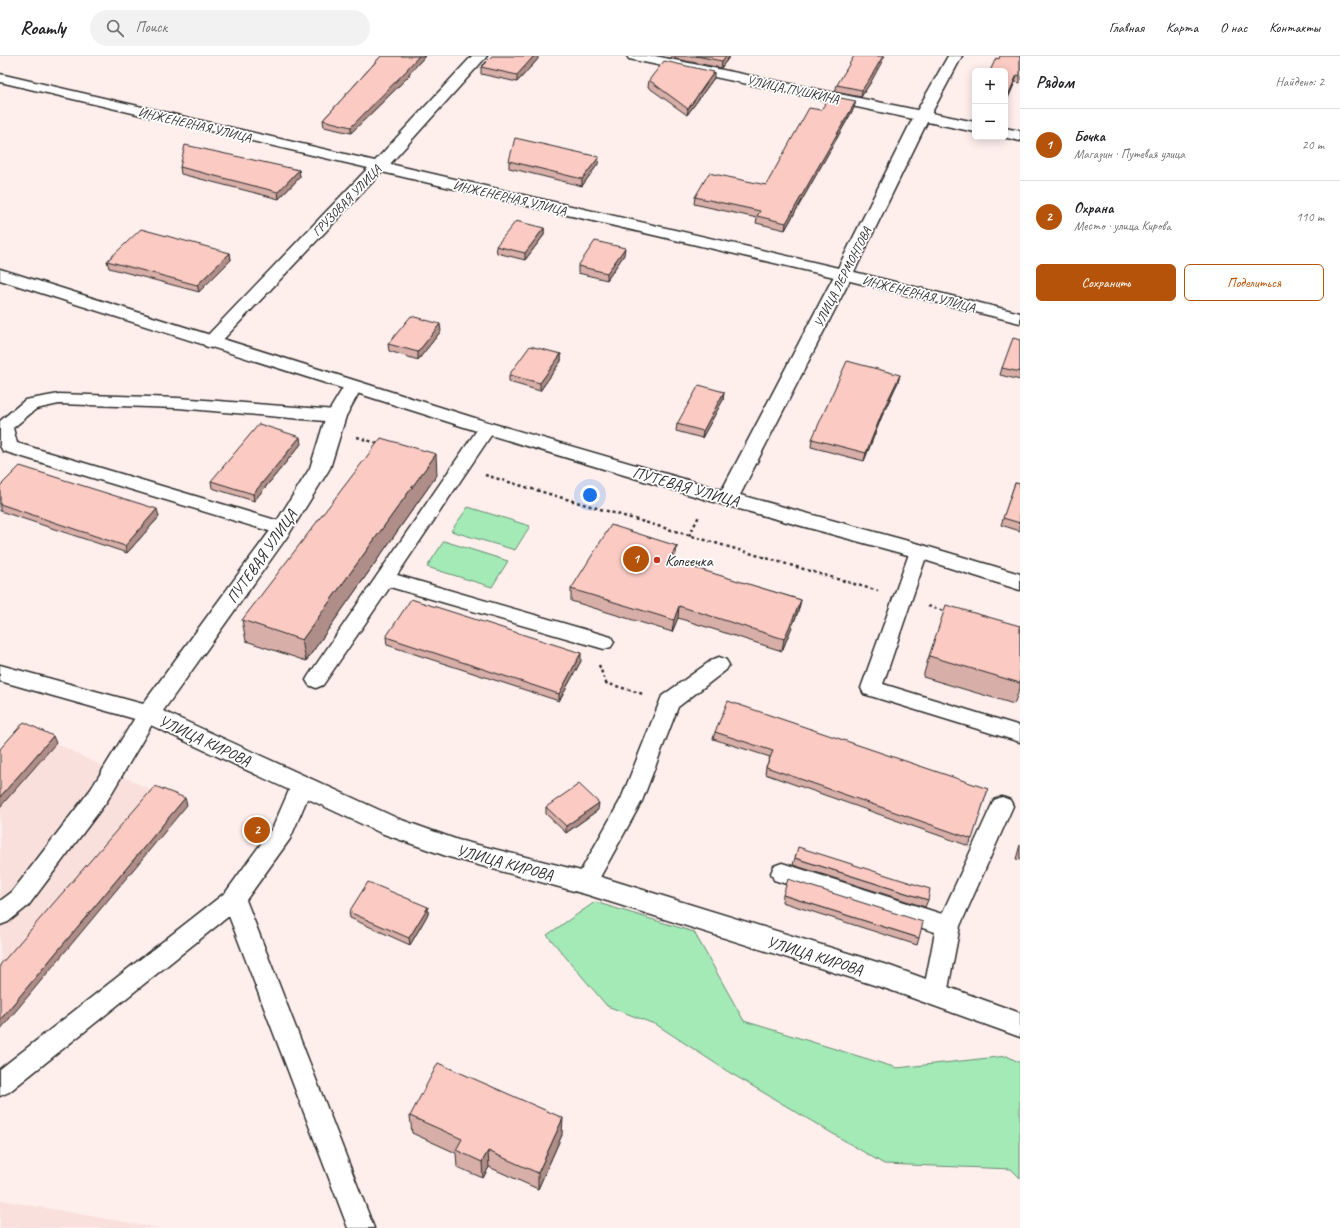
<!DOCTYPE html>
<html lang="ru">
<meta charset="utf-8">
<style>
:root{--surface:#fff;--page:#f2f2f2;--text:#202124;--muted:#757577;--line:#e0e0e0;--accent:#b45309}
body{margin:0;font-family:Caveat,sans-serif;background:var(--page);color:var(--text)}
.controls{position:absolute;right:12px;top:12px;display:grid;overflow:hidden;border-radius:6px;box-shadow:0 2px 10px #0003}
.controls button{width:36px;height:36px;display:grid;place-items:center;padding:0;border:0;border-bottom:1px solid var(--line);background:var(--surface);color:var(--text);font:20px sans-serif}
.you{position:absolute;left:590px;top:439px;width:14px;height:14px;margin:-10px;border:3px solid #fff;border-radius:50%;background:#1a73e8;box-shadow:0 0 0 6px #1a73e833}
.badge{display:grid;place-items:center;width:26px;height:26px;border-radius:50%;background:var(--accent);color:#fff;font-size:13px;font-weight:700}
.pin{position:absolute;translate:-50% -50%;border:2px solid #fff;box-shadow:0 1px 4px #0006}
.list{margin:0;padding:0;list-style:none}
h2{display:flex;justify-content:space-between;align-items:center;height:52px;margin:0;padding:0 16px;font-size:17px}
h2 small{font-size:13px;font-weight:400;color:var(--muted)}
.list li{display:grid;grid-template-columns:26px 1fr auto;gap:12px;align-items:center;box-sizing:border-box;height:72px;padding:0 16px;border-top:1px solid var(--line)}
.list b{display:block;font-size:15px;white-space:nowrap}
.list p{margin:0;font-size:13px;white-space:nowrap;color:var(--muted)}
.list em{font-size:13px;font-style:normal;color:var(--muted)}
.actions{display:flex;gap:8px;padding:12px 16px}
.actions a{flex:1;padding:9px 0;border:1px solid var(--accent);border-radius:6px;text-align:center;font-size:14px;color:var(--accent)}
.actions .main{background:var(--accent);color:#fff}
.icon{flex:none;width:22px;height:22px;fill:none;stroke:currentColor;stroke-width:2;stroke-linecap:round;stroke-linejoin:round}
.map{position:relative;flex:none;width:1020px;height:1172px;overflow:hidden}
header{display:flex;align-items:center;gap:24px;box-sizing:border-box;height:56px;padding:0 20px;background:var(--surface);border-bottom:1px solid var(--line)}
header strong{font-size:19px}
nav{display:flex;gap:22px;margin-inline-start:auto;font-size:14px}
.search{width:280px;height:36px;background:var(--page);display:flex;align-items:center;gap:10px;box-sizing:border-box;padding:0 14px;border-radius:22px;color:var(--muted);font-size:15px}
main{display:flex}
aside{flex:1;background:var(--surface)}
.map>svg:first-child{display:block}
</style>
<header>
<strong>Roamly</strong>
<div class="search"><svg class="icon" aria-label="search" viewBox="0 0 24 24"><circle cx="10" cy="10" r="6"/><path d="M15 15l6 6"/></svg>Поиск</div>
<nav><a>Главная</a><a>Карта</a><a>О нас</a><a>Контакты</a></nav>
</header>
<main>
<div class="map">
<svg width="1020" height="1172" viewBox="0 0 1020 1172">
<rect width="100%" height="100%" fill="#feefed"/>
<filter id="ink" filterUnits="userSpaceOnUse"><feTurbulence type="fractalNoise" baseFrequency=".025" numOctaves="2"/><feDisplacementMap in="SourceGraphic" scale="8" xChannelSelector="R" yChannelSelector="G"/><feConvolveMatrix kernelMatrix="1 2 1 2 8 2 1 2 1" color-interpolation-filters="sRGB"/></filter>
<g filter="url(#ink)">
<path fill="#f9e0dc" d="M27 673 157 737 187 749 0 974V704Z
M0 1144 159 1172H0Z"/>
<path fill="#a3eab7" stroke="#678a71" d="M468 451 530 470 515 494 451 475Z
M444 485 508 505 492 531 427 511Z
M595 846 694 876 744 965 897 1012 1007 1000 1020 1007V1122L1011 1113 884 1108 727 1015 657 969 607 950 547 879Z"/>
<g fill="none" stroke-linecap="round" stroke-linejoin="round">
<g stroke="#2b2b2b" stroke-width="3">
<path id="lane" d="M59 338 178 342 336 354 342 356 345 360 342 364 336 366 178 352 59 348 36 353 13 372 17 387 289 468 291 473 289 478 282 479 3 395 0 390V365L25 344Z
M487 366 493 368 496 372 397 519 611 581 614 586 611 591 604 593 390 531 323 629 316 632 309 629 306 624 309 619 481 368Z
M919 488 926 490 928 495 883 628 1020 670V686L864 638 861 632 910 495 912 490Z
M719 601 726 604 729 609 726 614 678 651 642 745 593 834 585 837 577 834 574 827 621 743 662 640 712 604Z
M148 650 155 652 158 658 107 745 28 850 8 866 0 869V845L12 836 91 733 141 652Z
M302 720 310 723 313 729 290 783 246 844 374 1172H348L229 860 9 1036 0 1040V1013L226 836 273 771 294 723Z
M1002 741 1010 744 1013 750 960 870 947 938 944 946 935 949 926 946 923 938 935 876 774 824 771 817 774 810 782 807 942 858 994 744Z"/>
</g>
<g stroke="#2b2b2b" stroke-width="3">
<path id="street" d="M472 0H487L390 108 830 210 1020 257V267L830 220 382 116 217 290 211 292 205 290 202 286 205 282 368 112 0 26V18L375 105Z
M627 0H655L975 66V76L634 4 629 3Z
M1005 72 1020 75V85L1003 81H1005Z
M353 325 360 327 362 331 346 360 330 412 289 478 163 655 399 763 458 784 585 816 890 910 1020 957V981L890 934 585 838 449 801 381 777 142 665 0 625V609L143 648 275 468 310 412 326 360 346 327Z"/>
</g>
<g stroke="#2b2b2b" stroke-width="3">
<path id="secondary" d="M948 0H962L930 60 853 218 740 439 919 488 1020 518V534L915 501 721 448 480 376 0 224V213L494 368 722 434 835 218 914 60Z"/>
</g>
<path stroke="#2b2b2b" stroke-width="2.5" stroke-dasharray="3 3" stroke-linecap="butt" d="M357 381 379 388
M485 419 878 535
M689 480 699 460
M928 550 947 556
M599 609 606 627 643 638"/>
<use href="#lane" fill="#fff" fill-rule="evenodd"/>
<use href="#street" fill="#fff" fill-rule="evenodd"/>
<use href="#secondary" fill="#fff" fill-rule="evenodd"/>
</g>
<path fill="#d7aea8" stroke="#2b2b2b" d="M381 0H425L409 18V20L351 77 324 71 323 64Z
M671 0H730L721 12 671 2Z
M1020 0V27L1015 26 1005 49V15L999 3Z
M538 3 517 26 481 18V11Z
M714 22 687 59 648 31 649 24Z
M871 26 861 41 835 36 837 29Z
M854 52 785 174 756 167 757 162 694 148 695 141 766 129 821 54Z
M509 105 598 108 582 130 509 112Z
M180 111 299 114 300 121 279 143 181 118Z
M544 172V179L525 204 497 197 496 190Z
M230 197 231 204 199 236 109 212 107 205Z
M624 199 607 224 578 217V210Z
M441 275 418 304 389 295 388 288Z
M1020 284V324L1000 319 1002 312Z
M561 298V305L540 335 509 326V319Z
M900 319 898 326 882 360 864 405 811 391 812 383Z
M724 336 723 344 702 382 676 375 677 368Z
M301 388 254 445 212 432 211 425Z
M437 419 306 605 246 585 242 564Z
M1015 427 1020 428V475L1001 469Z
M0 430 159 461 127 497 0 455Z
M677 490 675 502 673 506 801 544 798 556 782 595 678 562 672 576 571 545V533Z
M1020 570V632L1014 648 923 621 929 600Z
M386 581 581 605 559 645 387 589Z
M715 676 988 733 969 790 765 718 766 711 770 701 713 683Z
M546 751 598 754 566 777 546 758Z
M1020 789V804L1016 803Z
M795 802 928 844 925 851 793 809Z
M783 839 919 882 917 889 782 846Z
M428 851V858L410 889 350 862 349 856Z
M410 1060 562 1079 538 1133 489 1111 483 1122 457 1111 456 1097 412 1077Z"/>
<path fill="#af8d88" stroke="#2b2b2b" d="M419 0H425L409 18V20L351 77V71Z
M534 0H538V3L517 26V19Z
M726 0H730L721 12 722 5Z
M883 0H885L871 26 861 41 862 34Z
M714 16V22L687 59 688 53Z
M1017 19 1015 26 1005 49V46Z
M856 45 854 52 785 174 786 167Z
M599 101 598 108 582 130V123Z
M299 114 300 121 279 143 278 136Z
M544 172V179L525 204V197Z
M625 192 624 199 607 224V217Z
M230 197 231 204 199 236 197 229Z
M440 268 441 275 418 304V296Z
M561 298V305L540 335V327Z
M900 319 898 326 882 360 864 405 866 397 884 352Z
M724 336 723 344 702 382 703 375Z
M300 381 301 388 254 445 253 438Z
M436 398 437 419 306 605 302 584Z
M157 453 159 461 127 497 125 490Z
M677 490 675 502 667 517 669 504Z
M801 544 798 556 782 595 784 583Z
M679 550 678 562 672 576 674 564Z
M581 597V605L559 645V638Z
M53 680 56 687 0 751V741Z
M185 742 187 749 0 974V964Z
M599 747 598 754 566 777V770Z
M428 851V858L410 889 409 882Z
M563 1062 562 1079 538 1133V1117Z
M488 1095 489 1111 483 1122 482 1106Z"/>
<path fill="#facac3" stroke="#2b2b2b" d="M381 0H419L407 13H408L351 71 323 64Z
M492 0H534L517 19 481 11Z
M696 0H726L722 5Z
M854 0H883L872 19 862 34 837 29Z
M1000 0H1020V20L1017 19 1005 46V15H990L996 2 999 3Z
M664 5 714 16 688 53 649 24Z
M830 40 856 45 786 167 757 160 760 155 695 141 709 117 766 129 809 52 821 54Z
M515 82 599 101 582 123 509 105Z
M185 89 299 114 278 136 180 111Z
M516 165 544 172 525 197 496 190Z
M141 173 230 197 197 229 107 205Z
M595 185 625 192 607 217 578 210Z
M411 260 440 268 418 296 388 288Z
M1013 282 1020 284V316L1002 312Z
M530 290 561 298 540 327 509 319Z
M847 305 900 319 884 352 866 397 812 383Z
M699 329 724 336 703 375 677 368Z
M259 368 300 381 253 438 211 425Z
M381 382 436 398 302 584 242 564Z
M20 410 157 453 125 490 0 448V430Z
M1015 427 1020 428V467L1003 462Z
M611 469 677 490 669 504 801 544 784 583 679 550 674 564 571 533Z
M411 543 581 597 559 638 386 581Z
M946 549 1020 570V627L929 600Z
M728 645 988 733 972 783 766 711 773 695 715 676Z
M24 666 53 680 0 741V693Z
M579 728 599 747 566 770 546 751Z
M155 730 185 742 0 964V909Z
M798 791 930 833 928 844 795 802Z
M788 823 923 866 919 882 783 839Z
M368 826 428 851 409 882 349 856Z
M438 1007 563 1062 538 1117 488 1095 482 1106 456 1094 462 1083 410 1060Z"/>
</g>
<circle fill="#c8321e" stroke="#fff" stroke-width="1.5" cx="657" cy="504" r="4"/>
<g text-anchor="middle" stroke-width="3.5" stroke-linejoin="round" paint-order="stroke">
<g font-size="13" fill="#2b2b2b" stroke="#fff">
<text transform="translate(793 33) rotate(12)" y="5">УЛИЦА ПУШКИНА</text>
<text transform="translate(195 68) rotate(13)" y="5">ИНЖЕНЕРНАЯ УЛИЦА</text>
<text transform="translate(510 141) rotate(13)" y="5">ИНЖЕНЕРНАЯ УЛИЦА</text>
<text transform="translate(346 144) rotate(-46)" y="5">ГРУЗОВАЯ УЛИЦА</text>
<text transform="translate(842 221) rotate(-63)" y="5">УЛИЦА ЛЕРМОНТОВА</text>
<text transform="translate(919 237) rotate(14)" y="5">ИНЖЕНЕРНАЯ УЛИЦА</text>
</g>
<g font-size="16" fill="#2b2b2b" stroke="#fff">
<text transform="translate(686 430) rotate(16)" y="6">ПУТЕВАЯ УЛИЦА</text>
<text transform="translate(261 500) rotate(-55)" y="6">ПУТЕВАЯ УЛИЦА</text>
<text transform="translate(205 684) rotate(25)" y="6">УЛИЦА КИРОВА</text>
<text transform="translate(505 806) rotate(15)" y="6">УЛИЦА КИРОВА</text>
<text transform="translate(815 899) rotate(17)" y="6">УЛИЦА КИРОВА</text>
</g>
<g font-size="16" fill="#2b2b2b" stroke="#fff" text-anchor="start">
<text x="665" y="510">Копеечка</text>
</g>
</g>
</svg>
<div class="controls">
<button>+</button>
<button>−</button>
</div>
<div class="you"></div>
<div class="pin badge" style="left:636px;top:503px">1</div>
<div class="pin badge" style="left:257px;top:774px">2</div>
</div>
<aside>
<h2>Рядом<small>Найдено: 2</small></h2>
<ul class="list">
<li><span class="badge">1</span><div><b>Бочка</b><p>Магазин · Путевая улица</p></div><em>20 m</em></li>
<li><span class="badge">2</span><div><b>Охрана</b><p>Место · улица Кирова</p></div><em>110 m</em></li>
</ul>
<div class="actions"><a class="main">Сохранить</a><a>Поделиться</a></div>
</aside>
</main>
